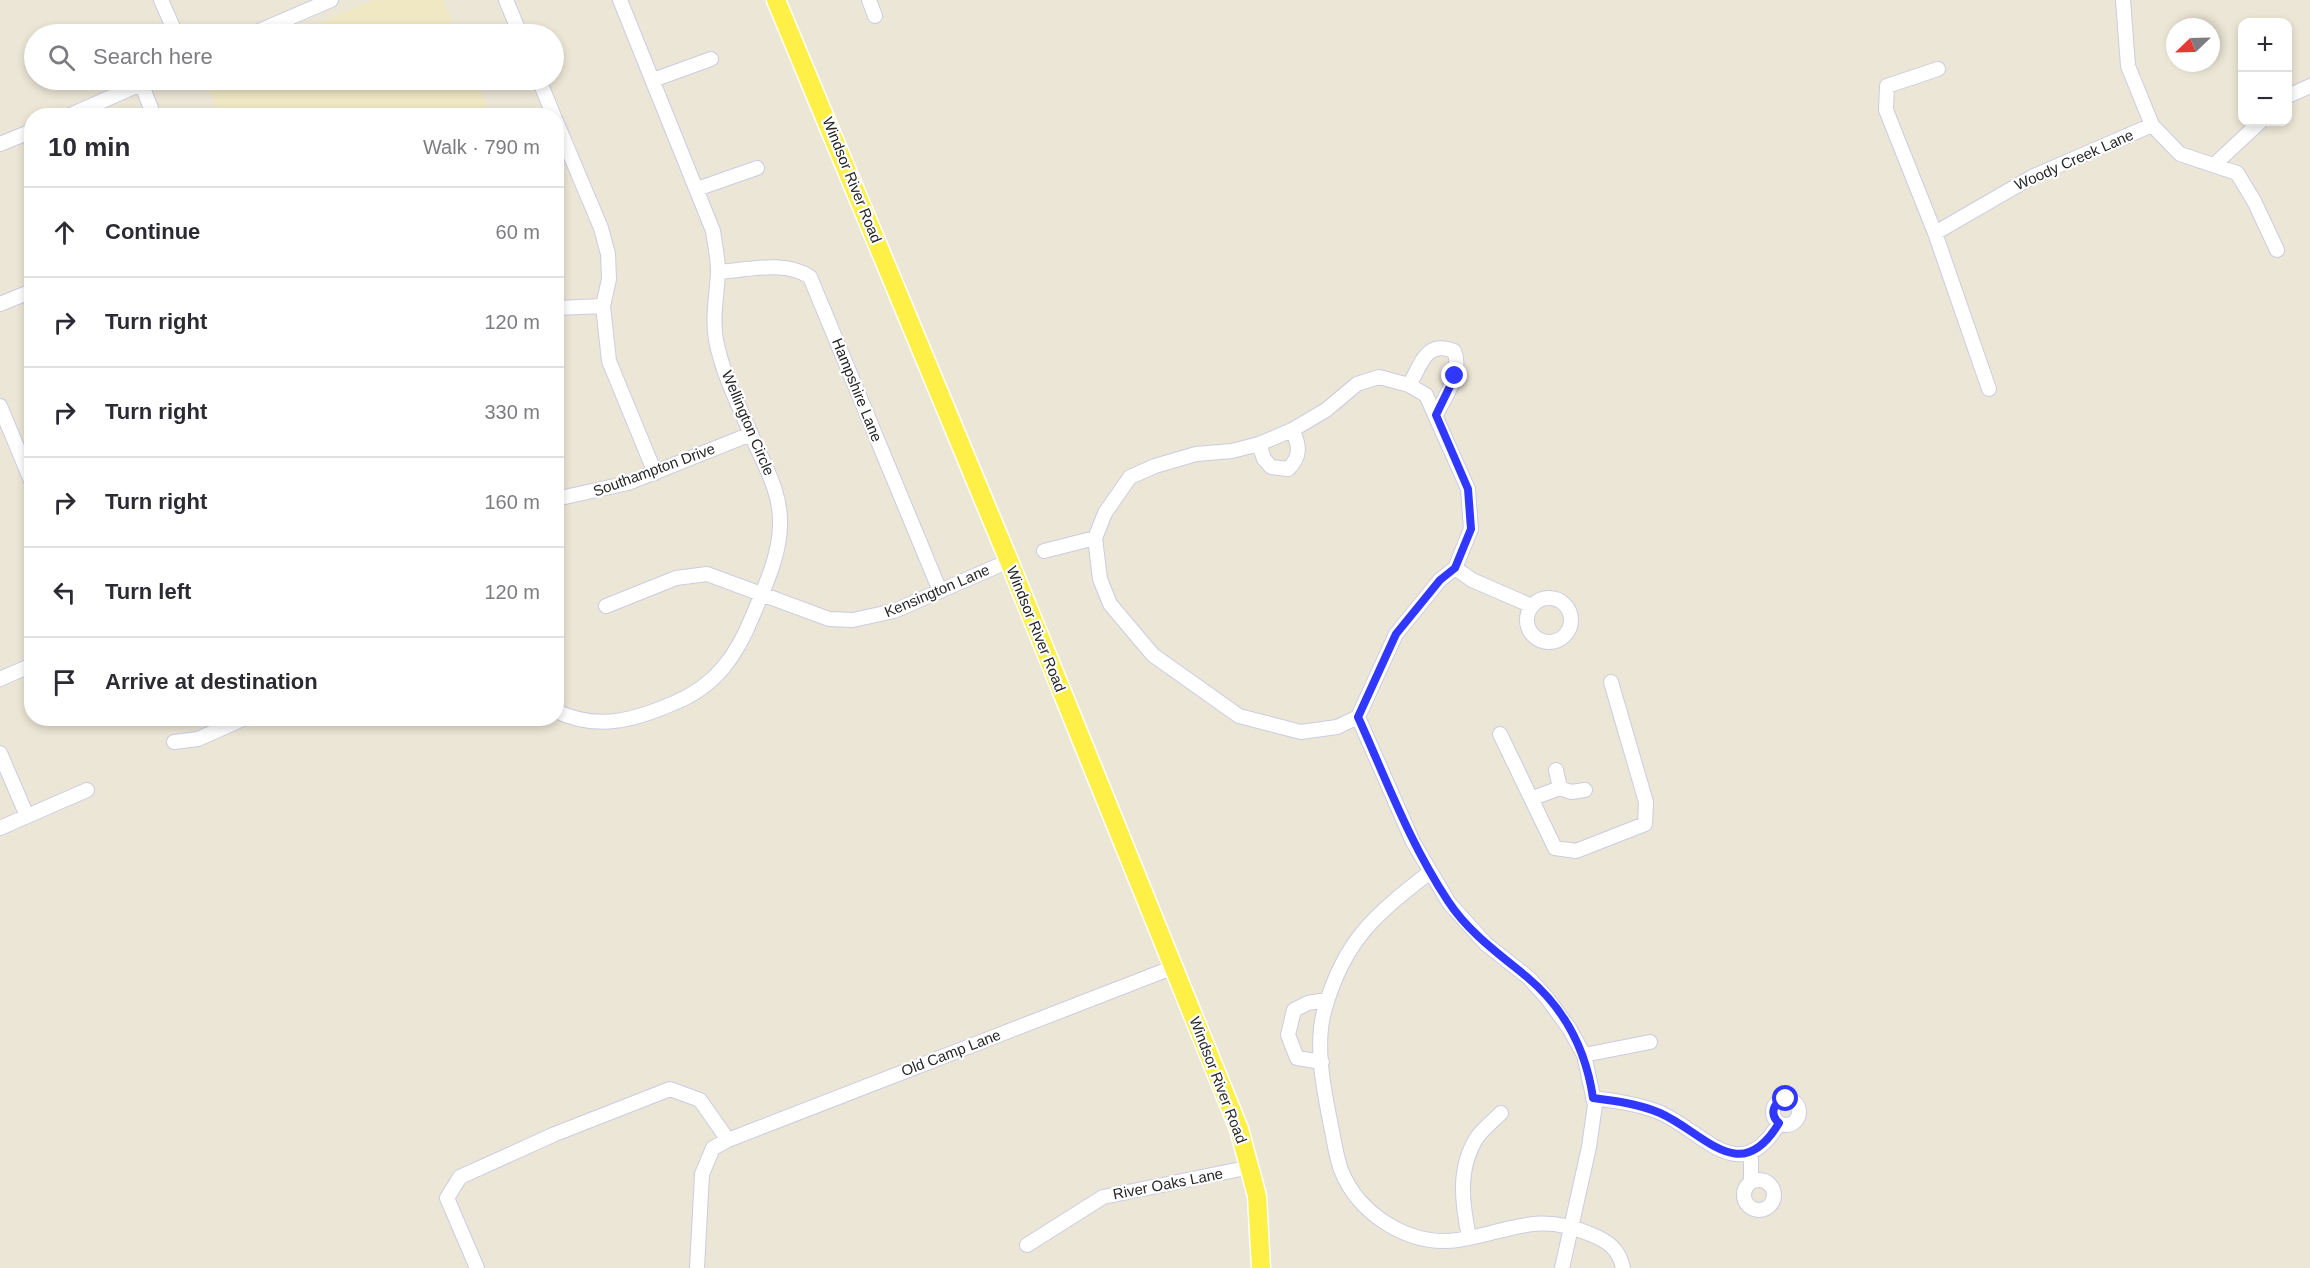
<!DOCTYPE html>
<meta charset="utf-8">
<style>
:root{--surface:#fff;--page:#f7f7f7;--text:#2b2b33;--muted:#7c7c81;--line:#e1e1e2}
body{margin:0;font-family:Helvetica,sans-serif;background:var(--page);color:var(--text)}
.controls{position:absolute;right:18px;top:18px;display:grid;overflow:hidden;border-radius:12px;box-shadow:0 3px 9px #0003}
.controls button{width:54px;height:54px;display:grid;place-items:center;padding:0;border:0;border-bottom:2px solid var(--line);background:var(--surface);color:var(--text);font:30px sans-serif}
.compass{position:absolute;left:2166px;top:18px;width:54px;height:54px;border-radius:50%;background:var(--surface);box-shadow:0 3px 9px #0003;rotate:247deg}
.stop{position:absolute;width:18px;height:18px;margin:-14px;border:4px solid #3037ff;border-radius:50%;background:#fff}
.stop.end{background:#3037ff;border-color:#fff;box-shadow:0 2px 6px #0008}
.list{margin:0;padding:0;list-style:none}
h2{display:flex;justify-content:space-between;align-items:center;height:78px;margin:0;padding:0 24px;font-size:26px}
h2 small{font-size:20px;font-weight:400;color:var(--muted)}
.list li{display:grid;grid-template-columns:39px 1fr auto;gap:18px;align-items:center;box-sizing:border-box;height:90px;padding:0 24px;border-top:2px solid var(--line)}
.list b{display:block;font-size:22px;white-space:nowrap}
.list em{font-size:20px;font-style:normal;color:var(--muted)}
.icon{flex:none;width:33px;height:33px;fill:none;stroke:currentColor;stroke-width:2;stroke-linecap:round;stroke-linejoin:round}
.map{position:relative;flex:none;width:2310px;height:1268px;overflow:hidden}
.search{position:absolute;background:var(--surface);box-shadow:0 3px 9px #0003;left:24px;top:24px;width:540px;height:66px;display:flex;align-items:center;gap:15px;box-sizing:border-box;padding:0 21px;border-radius:33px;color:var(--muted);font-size:22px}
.panel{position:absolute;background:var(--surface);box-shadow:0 3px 9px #0003;left:24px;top:108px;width:540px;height:618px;border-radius:24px}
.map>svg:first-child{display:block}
</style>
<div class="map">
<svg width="2310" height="1268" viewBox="0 0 2310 1268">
<rect width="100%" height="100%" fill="#ece6d6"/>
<path fill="#f0e8c3" d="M374 0H443L457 34H293Z
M205 80H476L491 115H220Z"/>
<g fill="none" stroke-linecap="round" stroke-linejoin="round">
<g stroke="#cbcce2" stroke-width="16">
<path id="minor" d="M161 0 176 34
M506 0 520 34
M869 0 875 16
M2123 0 2128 66 2152 125 2180 154 2237 173 2254 201 2277 250
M252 34 331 0
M539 80 554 116
M653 80 711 59
M141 83 154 116
M2288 96 2310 86
M68 116 150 80
M556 121 601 228 608 254 609 279 603 306 609 361 655 473
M0 144 32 131
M2215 164 2260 122
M697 189 757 168
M1935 233 1886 110 1887 86 1938 69
M718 272C747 270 785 260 810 277L940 591
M0 304 32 291
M556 308 603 306
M1409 385C1422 364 1425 340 1454 351 1463 373 1445 396 1436 415
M1989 389 1935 233 2032 177 2152 125
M0 406 32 483
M1259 444 1264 459 1271 467 1288 469C1301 457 1300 445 1292 430
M556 499 628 483 751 434
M1044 551 1095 538
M1455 568 1472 580 1532 606
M1527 620a22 22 0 1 1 44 0a22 22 0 1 1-44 0Z
M606 606 676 578 707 574 829 619 853 620 894 611 1009 561
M0 679 32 665
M556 711C597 731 635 720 674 703 716 686 737 655 753 615 765 586 780 555 780 524 781 490 763 464 751 434 738 404 722 372 716 340 712 317 717 295 718 272 718 258 715 245 713 231L620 0
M1358 717 1396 634 1440 580 1455 568 1471 529 1468 489 1426 395 1409 385 1379 377 1357 384 1326 410 1292 430 1259 444 1232 451 1196 454 1155 466 1130 477 1105 513 1095 538 1100 579 1110 604 1153 655 1239 716 1301 732 1337 727 1358 717 1413 842 1449 903 1486 944 1529 978 1547 998 1569 1028 1584 1055 1595 1105 1589 1147 1562 1268
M1500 734 1555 848 1576 851 1645 824 1646 802 1611 682
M174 742 198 739 245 718
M0 753 27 816
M1560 788 1571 792 1585 790
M1533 798 1560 788 1556 770
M0 828 87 790
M1430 872C1375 915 1345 939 1325 1008 1314 1045 1324 1090 1331 1126 1334 1140 1336 1156 1341 1170 1359 1215 1410 1247 1458 1240 1510 1232 1536 1211 1590 1234 1608 1241 1619 1249 1623 1268
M1584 1055 1650 1042
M1322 1062 1297 1058 1288 1035 1294 1010 1308 1003 1327 1000
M1593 1098C1616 1101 1639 1104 1661 1113 1705 1133 1740 1189 1779 1123
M1773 1112a13 13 0 1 1 26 0a13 13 0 1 1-26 0Z
M1751 1152V1181
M1744 1195a15 15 0 1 1 30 0a15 15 0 1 1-30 0Z
M1469 1237C1462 1203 1457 1167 1478 1136 1484 1128 1494 1120 1501 1113
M1027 1245 1103 1197 1251 1167
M477 1268 447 1198 460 1177 555 1134 670 1089 700 1100 728 1140 1174 967
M697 1268 702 1174 713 1148 728 1140"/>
</g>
<g stroke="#fff" stroke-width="21">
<path id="major" d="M776 0 1009 561 1239 1129 1257 1196 1261 1268"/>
</g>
<use href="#minor" stroke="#fff" stroke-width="14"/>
<use href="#major" stroke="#fff048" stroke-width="18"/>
</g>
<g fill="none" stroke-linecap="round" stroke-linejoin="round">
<path stroke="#3037ff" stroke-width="8" d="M1455 376 1436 415 1468 489 1471 529 1455 568 1440 580 1396 634 1358 717C1386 779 1410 844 1448 901 1468 932 1499 954 1527 977 1564 1008 1586 1050 1593 1098 1616 1101 1639 1104 1660 1113 1705 1133 1740 1188 1779 1123 1769 1114 1773 1102 1786 1099"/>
</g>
<g text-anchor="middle" stroke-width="4.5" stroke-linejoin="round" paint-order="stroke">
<g font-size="15" fill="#272727" stroke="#fff">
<text transform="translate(2074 160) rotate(-24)" y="5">Woody Creek Lane</text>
<text transform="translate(852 180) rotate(68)" y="5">Windsor River Road</text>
<text transform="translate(857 390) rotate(68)" y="5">Hampshire Lane</text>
<text transform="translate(748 423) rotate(67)" y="5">Wellington Circle</text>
<text transform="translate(654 470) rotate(-20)" y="5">Southampton Drive</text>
<text transform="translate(937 591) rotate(-23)" y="5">Kensington Lane</text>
<text transform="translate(1036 629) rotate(68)" y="5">Windsor River Road</text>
<text transform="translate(951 1053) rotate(-21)" y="5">Old Camp Lane</text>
<text transform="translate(1218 1080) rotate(69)" y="5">Windsor River Road</text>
<text transform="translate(1168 1184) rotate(-11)" y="5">River Oaks Lane</text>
</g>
</g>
</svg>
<div class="controls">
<button>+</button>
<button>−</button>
</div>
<svg class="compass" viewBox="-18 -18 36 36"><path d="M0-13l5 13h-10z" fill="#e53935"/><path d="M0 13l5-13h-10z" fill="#7c7c81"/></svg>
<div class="stop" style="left:1786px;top:1099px"></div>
<div class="stop end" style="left:1455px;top:376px"></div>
<div class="search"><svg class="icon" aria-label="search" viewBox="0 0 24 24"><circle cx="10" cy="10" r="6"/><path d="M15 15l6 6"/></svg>Search here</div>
<section class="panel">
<h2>10 min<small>Walk · 790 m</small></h2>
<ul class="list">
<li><svg class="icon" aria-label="ahead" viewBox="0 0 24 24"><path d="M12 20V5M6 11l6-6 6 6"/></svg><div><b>Continue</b></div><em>60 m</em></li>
<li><svg class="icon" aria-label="right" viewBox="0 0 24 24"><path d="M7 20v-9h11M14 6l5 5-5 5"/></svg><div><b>Turn right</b></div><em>120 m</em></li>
<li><svg class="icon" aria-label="right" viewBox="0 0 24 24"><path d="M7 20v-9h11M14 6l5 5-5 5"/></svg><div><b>Turn right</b></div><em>330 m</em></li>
<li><svg class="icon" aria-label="right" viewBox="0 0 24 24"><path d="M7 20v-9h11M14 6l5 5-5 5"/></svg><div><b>Turn right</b></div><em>160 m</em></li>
<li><svg class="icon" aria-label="left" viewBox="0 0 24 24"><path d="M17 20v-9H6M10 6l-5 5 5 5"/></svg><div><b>Turn left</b></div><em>120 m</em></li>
<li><svg class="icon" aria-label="arrive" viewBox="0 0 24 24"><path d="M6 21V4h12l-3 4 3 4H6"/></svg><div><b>Arrive at destination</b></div></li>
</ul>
</section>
</div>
